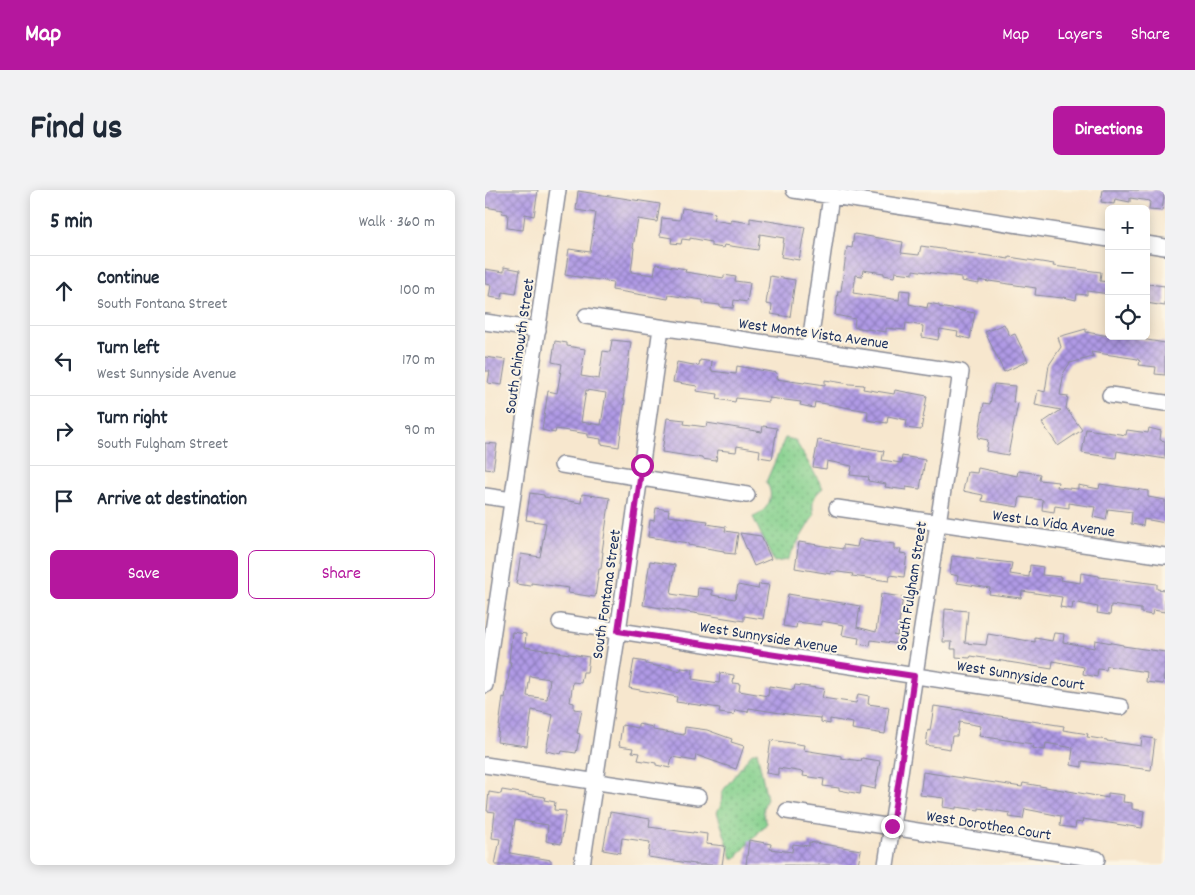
<!DOCTYPE html>
<meta charset="utf-8">
<style>
:root{--surface:#fff;--page:#f2f2f3;--text:#1f2937;--muted:#747a83;--line:#e0e1e3;--accent:#b5179e}
body{margin:0;font-family:Dekko,sans-serif;background:var(--page);color:var(--text)}
.controls{position:absolute;right:15px;top:15px;display:grid;overflow:hidden;border-radius:8px;box-shadow:0 2px 12px #0003}
.controls button{width:45px;height:45px;display:grid;place-items:center;padding:0;border:0;border-bottom:1px solid var(--line);background:var(--surface);color:var(--text);font:25px sans-serif}
.stop{position:absolute;width:15px;height:15px;margin:-11px;border:4px solid #b5179e;border-radius:50%;background:#fff}
.stop.end{background:#b5179e;border-color:#fff;box-shadow:0 1px 5px #0008}
.list{margin:0;padding:0;list-style:none}
h2{display:flex;justify-content:space-between;align-items:center;height:65px;margin:0;padding:0 20px;font-size:21px}
h2 small{font-size:16px;font-weight:400;color:var(--muted)}
.list li{display:grid;grid-template-columns:32px 1fr auto;gap:15px;align-items:center;box-sizing:border-box;height:70px;padding:0 20px;border-top:1px solid var(--line)}
.list b{display:block;font-size:19px;white-space:nowrap}
.list p{margin:0;font-size:16px;white-space:nowrap;color:var(--muted)}
.list em{font-size:16px;font-style:normal;color:var(--muted)}
.actions{display:flex;gap:10px;padding:15px 20px}
.actions a{flex:1;padding:11px 0;border:1px solid var(--accent);border-radius:8px;text-align:center;font-size:18px;color:var(--accent)}
.actions .main{background:var(--accent);color:#fff}
.icon{flex:none;width:28px;height:28px;fill:none;stroke:currentColor;stroke-width:2;stroke-linecap:round;stroke-linejoin:round}
.map{position:relative;flex:none;width:680px;height:675px;overflow:hidden;border-radius:8px}
header{display:flex;align-items:center;gap:30px;box-sizing:border-box;height:70px;padding:0 25px;background:var(--accent);color:#fff}
header strong{font-size:24px}
nav{display:flex;gap:28px;margin-inline-start:auto;font-size:18px}
.intro{display:flex;align-items:center;justify-content:space-between;box-sizing:border-box;height:120px;padding:0 30px}
h1{margin:0;font-size:35px}
.button{padding:12px 22px;border-radius:8px;background:var(--accent);color:#fff;font-size:18px;font-weight:700}
main{display:flex;gap:30px;padding:0 30px}
aside{flex:1;background:var(--surface);border-radius:8px;box-shadow:0 2px 12px #0003}
.map>svg:first-child{display:block}
</style>
<header>
<strong>Map</strong>
<nav><a>Map</a><a>Layers</a><a>Share</a></nav>
</header>
<div class="intro"><h1>Find us</h1><a class="button">Directions</a></div>
<main>
<aside>
<h2>5 min<small>Walk · 360 m</small></h2>
<ul class="list">
<li><svg class="icon" aria-label="ahead" viewBox="0 0 24 24"><path d="M12 20V5M6 11l6-6 6 6"/></svg><div><b>Continue</b><p>South Fontana Street</p></div><em>100 m</em></li>
<li><svg class="icon" aria-label="left" viewBox="0 0 24 24"><path d="M17 20v-9H6M10 6l-5 5 5 5"/></svg><div><b>Turn left</b><p>West Sunnyside Avenue</p></div><em>170 m</em></li>
<li><svg class="icon" aria-label="right" viewBox="0 0 24 24"><path d="M7 20v-9h11M14 6l5 5-5 5"/></svg><div><b>Turn right</b><p>South Fulgham Street</p></div><em>90 m</em></li>
<li><svg class="icon" aria-label="arrive" viewBox="0 0 24 24"><path d="M6 21V4h12l-3 4 3 4H6"/></svg><div><b>Arrive at destination</b></div></li>
</ul>
<div class="actions"><a class="main">Save</a><a>Share</a></div>
</aside>
<div class="map">
<svg width="680" height="675" viewBox="0 0 680 675">
<defs>
<pattern id="park-dots" width="8" height="8" patternUnits="userSpaceOnUse" patternTransform="scale(1.25)"><rect width="8" height="8" fill="#84d08d"/><path d="M2 2h.1M6 6h.1" fill="none" stroke="#6ba976" stroke-width="1.8" stroke-linecap="round"/></pattern>
<pattern id="building-cross-hatch" width="8" height="8" patternUnits="userSpaceOnUse" patternTransform="scale(1.25)"><rect width="8" height="8" fill="#b09ae5"/><path d="M0 0l8 8M0 8l8-8" fill="none" stroke="#8e7ebd"/></pattern>
</defs>
<rect width="100%" height="100%" fill="#fcf5e5"/>
<filter id="ink" filterUnits="userSpaceOnUse"><feTurbulence type="fractalNoise" baseFrequency=".02" numOctaves="2"/><feDisplacementMap in="SourceGraphic" scale="10" xChannelSelector="R" yChannelSelector="G"/><feConvolveMatrix kernelMatrix="1 2 1 2 8 2 1 2 1" color-interpolation-filters="sRGB"/></filter>
<filter id="wash" filterUnits="userSpaceOnUse"><feTurbulence type="fractalNoise" baseFrequency=".0096" numOctaves="4" result="noise"/><feDisplacementMap in="SourceGraphic" scale="20" xChannelSelector="R" yChannelSelector="G"/><feGaussianBlur stdDeviation="1.12" result="paint"/><feColorMatrix in="noise" values="0 0 0 0 0 0 0 0 0 0 0 0 0 0 0 0 0 1.4 0 .05"/><feComposite in="paint" operator="in"/></filter>
<g filter="url(#wash)">
<rect width="100%" height="100%" fill="#f7e7ce"/>
<path fill="url(#park-dots)" stroke="#508076" d="M300 248 310 250 338 298C328 305 326 314 329 325L302 370 289 372 268 327C283 321 291 306 281 292Z
M272 561 282 609C277 617 278 625 282 633L251 668H247L232 622 236 615 237 602 266 564Z"/>
<g id="blocks">
<path fill="url(#building-cross-hatch)" fill-rule="evenodd" d="M0 0H53L49 26 40 24 38 40 22 38 23 24 17 23 18 20 0 17Z
M618 0H680L677 21 664 20 665 11 645 8V12L630 9 629 14 616 12Z
M93 1 175 14 172 32 153 29 148 57 149 58 146 82 169 85 171 74 201 79 200 82 239 88V85L251 87 250 91 265 93 262 112 249 110 248 118 235 117V115L218 113V110L184 105 183 109 127 100 128 92 80 85 84 59 105 62 111 23 91 20Z
M197 18 230 23 228 30 246 33V30L265 33V28L320 37 314 70 296 67 299 48 275 44 273 60 239 55 238 58 226 56V52L205 48V50L197 49 196 54 186 53 187 48 175 46 177 28 195 30Z
M369 44 418 52 416 63 434 65 436 56 524 69V67L569 74 568 76 616 82 615 91 624 92V104L602 101V105L592 104 591 110 578 107V108L550 105 551 98 504 91V92L494 90V94L476 91V87L428 80V84L410 82 409 87 399 85V83L378 80 377 86 371 85 368 103 414 110 415 100 425 101 424 114 442 118 443 113 454 115V117L490 123 485 149 472 146 473 142 455 139 453 150 437 147 438 136 421 133 420 140 401 138V142L369 137 370 129 350 125 353 101H356L362 57 367 58Z
M19 77 35 80 31 104 18 102 17 109 4 107 6 95 0 94V79L19 82Z
M285 86 310 90 305 127 286 124 287 115 281 114Z
M663 94 680 96V116L661 113Z
M519 134 525 146 530 144 543 171 519 182 500 142Z
M601 139V142L624 146H650V148L680 153V185L670 184 671 177 654 175 655 171 653 170V169L606 162 608 167 585 173 579 182 575 205 583 206 581 218 597 240 573 256 557 233 576 220 550 215 553 200 560 202 564 175 576 157 573 147Z
M127 150 146 152 138 210H140L134 257 116 254V249L103 247V244L71 239 70 243 57 240 63 201 72 203 77 174 67 172 70 151 82 153V156L100 159 96 186 114 189 118 161 125 162ZM101 200 121 203 116 235 96 232Z
M0 167 21 170 17 195 3 193 5 181H0Z
M215 170 227 172 226 181 251 184 252 176 292 183 291 189 319 193 320 192 340 195V190L365 194 379 195 378 199 409 204 410 200 442 206 436 240 421 238 422 230 403 226 402 233 382 230 383 221 330 212 329 218 315 215 316 212 284 208V212L251 208 250 212 232 209 233 204 211 201 212 196 188 192 192 172 214 176Z
M509 194 530 196 528 212 533 213 523 265 501 261 503 250 493 248 499 213 505 214Z
M182 228 200 230 199 234 221 237 222 233 277 242 278 236 292 238 287 269 274 267 275 260 252 256 251 262 233 260 231 271 217 269V268L177 262Z
M664 238 676 241 675 250 680 251V269L632 261 631 268 597 263 601 239 641 245 642 240 663 243Z
M333 250 399 261 397 270 416 273 417 266 440 270 435 299 421 297V300L400 297 401 294 383 291 384 287 365 285 367 276 342 271 341 279 328 277Z
M0 253 12 254 8 280 0 279Z
M493 278 532 286 533 281 555 284 554 290 573 292 572 297 593 299V295L614 299 615 294 663 301V307L680 310V333L659 329 658 336 646 334 647 322 623 319 621 330 608 327 610 317 584 313V318L570 316 569 322 557 320 558 310 535 307 533 317 497 311 498 305 478 301 482 282 492 283Z
M45 303 59 305V307L96 313 97 304 125 308 117 362H118L116 379H114L110 407 83 403 84 398 46 393V396L31 394 36 364 55 367 61 333 41 330Z
M171 318 184 320 183 326 223 331 222 334 241 337 240 341 253 343 250 364 239 363V361L203 355 204 353 163 347 165 330 169 331Z
M255 343 276 346 286 369 269 376Z
M374 349 409 354V359H416L415 363 422 364 419 387 405 385 404 391 367 386 368 384 346 381V384L310 378 314 352 358 359V355L372 357Z
M467 366 527 373 525 384 544 387 545 375 558 377 557 385 576 387 575 390 595 393 596 383 614 386V387L672 394V399L680 400V422L668 420 667 425 656 423V419L626 415 625 425 612 423 613 417 588 412 587 419 575 417 577 407 537 401 536 408 504 404 505 398 472 393 473 386 465 384Z
M165 371 190 375 186 404 212 408 213 398 227 400V405L250 409 253 395 273 399 274 394 284 395 278 429 259 426V431L158 415Z
M303 404 375 416 372 437 391 442 396 404 418 407 412 446 408 445 417 447 415 454 386 450 385 456 373 454 374 448 357 445 359 435 336 431V435L312 432 311 438 298 436Z
M460 419 483 421 480 453 501 455 503 444 550 452V448L567 451 569 443 579 444 578 452 609 458 610 450 638 455V456L680 462V477L678 494 661 492 662 482 622 476 621 480 613 479 612 487 598 484 599 477 568 471 567 479 486 466 485 468 471 467V459H466L467 452H458Z
M27 442 41 444 40 457 104 467 102 482H98L96 493 88 492 85 512 89 513V519L97 520 92 543 95 544 91 563 77 561 76 564 61 561 68 525 47 520 42 556 12 552 18 507 20 508 26 472H24ZM45 486 65 489 62 509 42 506Z
M149 470 161 472V474L196 481V478L208 479 207 489 234 493 235 483 249 485 248 493 255 494 254 501 283 506 284 496 309 500 310 495 339 499 337 508 371 513 373 504 384 506 383 514 404 517 400 544 367 539 368 533 345 529V534L336 532V528L315 526 264 518 263 522 250 520 249 525 234 523 235 518 191 512 192 507 144 498Z
M449 516 579 536 578 540 603 544 602 547 622 550V551L656 556 657 547 670 549 666 580 597 571V577L586 575 588 558 561 553 560 560 547 558 548 554 494 546 496 536 474 532 472 546H467L465 559 441 555 443 540 445 541Z
M153 534 168 537V540L199 545 200 537 222 540 247 549 246 552 259 556 251 579 211 565 210 571 187 567 185 578 171 575V573L153 570 155 563 147 562 148 558 134 556 137 535 153 538Z
M286 550 319 555 318 560 356 566V568L376 571 377 568 395 571 390 599 376 596 375 604 354 600V598L338 596 339 589 318 586 319 582 293 578V585L281 583Z
M438 582 537 597 538 593 623 608V603L639 605 638 612 647 613V619L659 621 657 638 598 629 597 633 591 632 590 638 575 636 576 626 540 619 538 629 524 627 525 623 494 618V620L471 617V619L458 617 459 608 435 605Z
M17 600 60 607 59 610 70 612 69 620 81 621 76 654 61 651 63 635 30 630 25 663 66 670V675H10L15 649 7 648 10 622 2 621 4 602 16 604Z
M125 622 165 629 164 637 208 643V642L222 644 221 654 240 656 237 675H210V674L163 667 165 652 137 648 135 663 118 660Z
M264 650 286 654 285 659 307 662 308 654 324 656V652L376 660 373 675H261Z"/>
</g>
</g>
<g filter="url(#ink)">
<use href="#blocks" fill-opacity="0" stroke="#898b96" stroke-width="1"/>
<g fill="none" stroke-linecap="round" stroke-linejoin="round">
<g stroke="#898b96" stroke-width="18">
<path id="minor" d="M309 0 624 49
M661 54 680 57
M101 126 476 182 401 675
M0 132 53 140
M324 159 346 6
M625 205 680 213
M77 275 262 305
M0 306 27 310
M352 318 680 366
M75 432 636 517
M0 495 73 0
M0 575 213 607
M302 621 407 637 612 669
M97 675 133 441 176 138"/>
</g>
<use href="#minor" stroke="#fff" stroke-width="15"/>
</g>
</g>
<g fill="none" stroke-linecap="round" stroke-linejoin="round" filter="url(#ink)">
<path stroke="#b5179e" stroke-width="6" d="M157 275 133 441 429 486 407 636"/>
</g>
<g text-anchor="middle" stroke-width="4" stroke-linejoin="round" paint-order="stroke">
<g font-size="16" fill="#1b2f5e" stroke="#fcf5e5">
<text transform="translate(329 142) rotate(8)" y="6">West Monte Vista Avenue</text>
<text transform="translate(33 156) rotate(-82)" y="6">South Chinowth Street</text>
<text transform="translate(569 332) rotate(8)" y="6">West La Vida Avenue</text>
<text transform="translate(425 396) rotate(-81)" y="6">South Fulgham Street</text>
<text transform="translate(120 404) rotate(-82)" y="6">South Fontana Street</text>
<text transform="translate(284 446) rotate(9)" y="6">West Sunnyside Avenue</text>
<text transform="translate(536 484) rotate(9)" y="6">West Sunnyside Court</text>
<text transform="translate(504 634) rotate(9)" y="6">West Dorothea Court</text>
</g>
</g>
</svg>
<div class="controls">
<button>+</button>
<button>−</button>
<button><svg class="icon" aria-label="locate" viewBox="0 0 24 24"><circle cx="12" cy="12" r="6"/><path d="M12 2v4M12 18v4M2 12h4M18 12h4"/></svg></button>
</div>
<div class="stop" style="left:157px;top:275px"></div>
<div class="stop end" style="left:407px;top:636px"></div>
</div>
</main>
